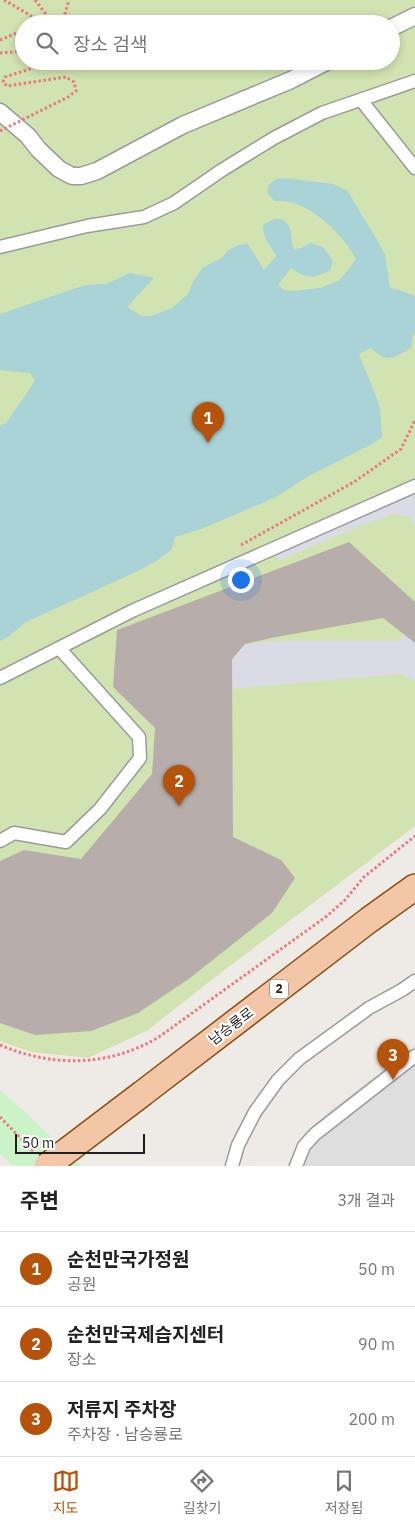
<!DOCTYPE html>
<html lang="ko">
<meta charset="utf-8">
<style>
:root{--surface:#fff;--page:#f2f2f2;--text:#222;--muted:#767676;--line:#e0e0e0;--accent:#b45309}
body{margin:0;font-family:"IBM Plex Sans","Noto Sans KR",sans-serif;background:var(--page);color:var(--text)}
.scale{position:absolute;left:15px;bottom:12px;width:130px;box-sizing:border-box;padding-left:5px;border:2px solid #1e1e1e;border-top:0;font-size:14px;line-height:18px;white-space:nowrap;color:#1e1e1e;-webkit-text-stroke:4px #fff;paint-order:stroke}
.you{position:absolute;left:240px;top:579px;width:18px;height:18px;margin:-12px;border:4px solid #fff;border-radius:50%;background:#1a73e8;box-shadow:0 0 0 8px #1a73e833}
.badge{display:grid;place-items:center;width:32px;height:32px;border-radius:50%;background:var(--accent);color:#fff;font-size:16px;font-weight:700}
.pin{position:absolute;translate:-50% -41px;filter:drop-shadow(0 1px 2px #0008)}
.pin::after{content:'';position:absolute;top:26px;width:18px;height:15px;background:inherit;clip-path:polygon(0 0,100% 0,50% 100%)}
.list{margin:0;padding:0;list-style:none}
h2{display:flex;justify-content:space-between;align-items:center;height:65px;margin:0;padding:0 20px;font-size:21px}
h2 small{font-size:16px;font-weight:400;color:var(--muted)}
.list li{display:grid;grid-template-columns:32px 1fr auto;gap:15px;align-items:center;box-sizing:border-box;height:75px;padding:0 20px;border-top:1px solid var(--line)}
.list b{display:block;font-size:19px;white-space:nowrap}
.list p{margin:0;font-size:16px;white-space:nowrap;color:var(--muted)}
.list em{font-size:16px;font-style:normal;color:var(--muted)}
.icon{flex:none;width:28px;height:28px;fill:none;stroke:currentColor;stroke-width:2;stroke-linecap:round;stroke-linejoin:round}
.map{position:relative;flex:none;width:415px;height:1166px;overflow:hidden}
.search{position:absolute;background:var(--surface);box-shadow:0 2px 8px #0003;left:15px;right:15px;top:15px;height:55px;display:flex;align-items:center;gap:12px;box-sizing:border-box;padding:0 18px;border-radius:28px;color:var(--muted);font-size:19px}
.sheet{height:290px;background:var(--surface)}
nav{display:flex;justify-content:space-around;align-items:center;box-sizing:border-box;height:70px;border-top:1px solid var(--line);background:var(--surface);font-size:14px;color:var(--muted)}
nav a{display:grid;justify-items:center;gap:2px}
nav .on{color:var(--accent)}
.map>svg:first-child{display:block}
</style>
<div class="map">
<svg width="415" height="1166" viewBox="0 0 415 1166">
<rect width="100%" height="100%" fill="#eeeae5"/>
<path fill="#d1e3b0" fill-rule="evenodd" d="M0 0H415V826L214 978 148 1030 88 1058 32 1052 0 1041ZM24 24H391V61H24Z"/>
<path fill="#caf3c7" d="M0 1090 27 1114 81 1166H13L0 1153Z"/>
<path fill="#dedede" d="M415 1046V1166H291L303 1137 326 1114Z"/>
<path fill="#dadbe4" d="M415 486V527L409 517 394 514 358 527 278 561 274 549Z
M415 605V681L401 674 232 689V659L245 644 275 641H400Z"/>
<path fill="#aad3d7" d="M284 178 333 184 348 191 358 209 376 238 385 255 390 288 399 290 415 296V332L413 336 411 348C394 358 387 364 371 348L359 354 380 407 382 437 372 444 307 477 276 497 204 528 175 537 172 549 158 560 138 571 26 622 8 637 0 641V426L6 423 35 381 30 373 0 370V314L85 285 106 284 130 273 154 278 127 307 142 316H151L172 308 188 294 194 280 202 268 223 257 227 251 238 245 248 244 264 270 276 256C270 244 263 240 263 225 275 216 287 215 291 233 292 239 291 243 294 249L301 248 311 243 323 247 333 261 330 271C310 278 309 280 291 268L278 285 284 290 292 291 320 288 340 280 356 259C345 237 314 207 290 202 285 201 279 201 274 201L267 192C269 182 273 179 284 178Z"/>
<path fill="#b7aeab" d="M349 542 415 602V643L383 618 276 637 245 644 232 659 233 837 281 860 295 878 272 913 190 978 138 1013 91 1031 35 1035 0 1023V861L24 850 81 859 152 774 155 728 113 687 117 630Z"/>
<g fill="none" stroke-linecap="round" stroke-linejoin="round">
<g stroke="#9b9b9b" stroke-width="15">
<path id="pedestrian" d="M361 100 415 168
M0 247 87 226 144 217 174 203 222 170 274 138 322 113 415 81
M0 678 132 611 415 486
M0 841 14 833 66 842 100 809 140 758 139 737 59 648
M232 1166 238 1145 255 1112 278 1080 299 1059 369 1008 402 990 415 981
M296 1166 304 1146 315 1134 415 1056"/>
</g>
<g stroke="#9b9b9b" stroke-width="19">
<path id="minor" d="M391 28 415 16
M0 112 28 136 38 149 59 169 72 176H81L97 171 183 125 291 80 328 61"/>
</g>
<g stroke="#884e10" stroke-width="28">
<path id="primary" d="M143 1093 369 920 415 887"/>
</g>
<path stroke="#eb797e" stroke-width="3" stroke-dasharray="2.5 2.5" stroke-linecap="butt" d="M4 0 33 17V24
M35 0 49 18 60 24
M62 24 69 0
M0 40 24 30
M0 53 24 51
M241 545 354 482 401 449 415 420
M0 1045C47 1065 97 1067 144 1045 153 1041 162 1035 170 1029L327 916 345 900 364 877 415 836
M0 1117 33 1151"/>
<use href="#pedestrian" stroke="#fff" stroke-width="12"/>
<use href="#minor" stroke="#fff" stroke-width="16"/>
<use href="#primary" stroke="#f2c6a6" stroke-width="25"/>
<g stroke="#884e10" stroke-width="28" stroke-linecap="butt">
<path id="primary-bridge" d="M47 1166 143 1093"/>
</g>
<path stroke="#eb797e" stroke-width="3" stroke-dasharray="2.5 2.5" stroke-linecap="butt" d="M0 131 68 97 76 91 74 82 66 77 7 86 3 82 5 77 39 66 44 61"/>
<use href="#primary-bridge" stroke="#f2c6a6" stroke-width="25"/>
</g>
<g text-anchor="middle" stroke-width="4.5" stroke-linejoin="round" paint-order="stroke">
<rect fill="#fff" stroke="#626262" stroke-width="1" x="270" y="979.5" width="18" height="19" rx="4"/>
<g font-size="12" font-weight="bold" fill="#1e1e1e">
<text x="279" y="993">2</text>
</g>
<g font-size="14" fill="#1e1e1e" stroke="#fff">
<text transform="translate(231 1026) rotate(-37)" y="5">남승룡로</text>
</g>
</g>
</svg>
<div class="scale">50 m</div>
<div class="you"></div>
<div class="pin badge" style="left:208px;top:443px">1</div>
<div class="pin badge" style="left:179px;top:806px">2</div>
<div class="pin badge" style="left:393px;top:1080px">3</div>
<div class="search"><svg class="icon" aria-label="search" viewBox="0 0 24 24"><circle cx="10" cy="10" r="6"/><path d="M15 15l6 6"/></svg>장소 검색</div>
</div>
<section class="sheet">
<h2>주변<small>3개 결과</small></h2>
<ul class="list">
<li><span class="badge">1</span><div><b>순천만국가정원</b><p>공원</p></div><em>50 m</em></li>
<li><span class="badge">2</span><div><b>순천만국제습지센터</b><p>장소</p></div><em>90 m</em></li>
<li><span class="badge">3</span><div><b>저류지 주차장</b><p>주차장 · 남승룡로</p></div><em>200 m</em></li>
</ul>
</section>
<nav>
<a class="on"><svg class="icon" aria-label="map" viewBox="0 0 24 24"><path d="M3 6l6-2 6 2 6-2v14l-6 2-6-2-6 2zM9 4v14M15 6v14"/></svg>지도</a>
<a><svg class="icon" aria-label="directions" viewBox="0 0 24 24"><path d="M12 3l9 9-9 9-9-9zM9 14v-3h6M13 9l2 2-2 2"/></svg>길찾기</a>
<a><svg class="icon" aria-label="saved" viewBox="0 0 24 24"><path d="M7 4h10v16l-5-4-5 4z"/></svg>저장됨</a>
</nav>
